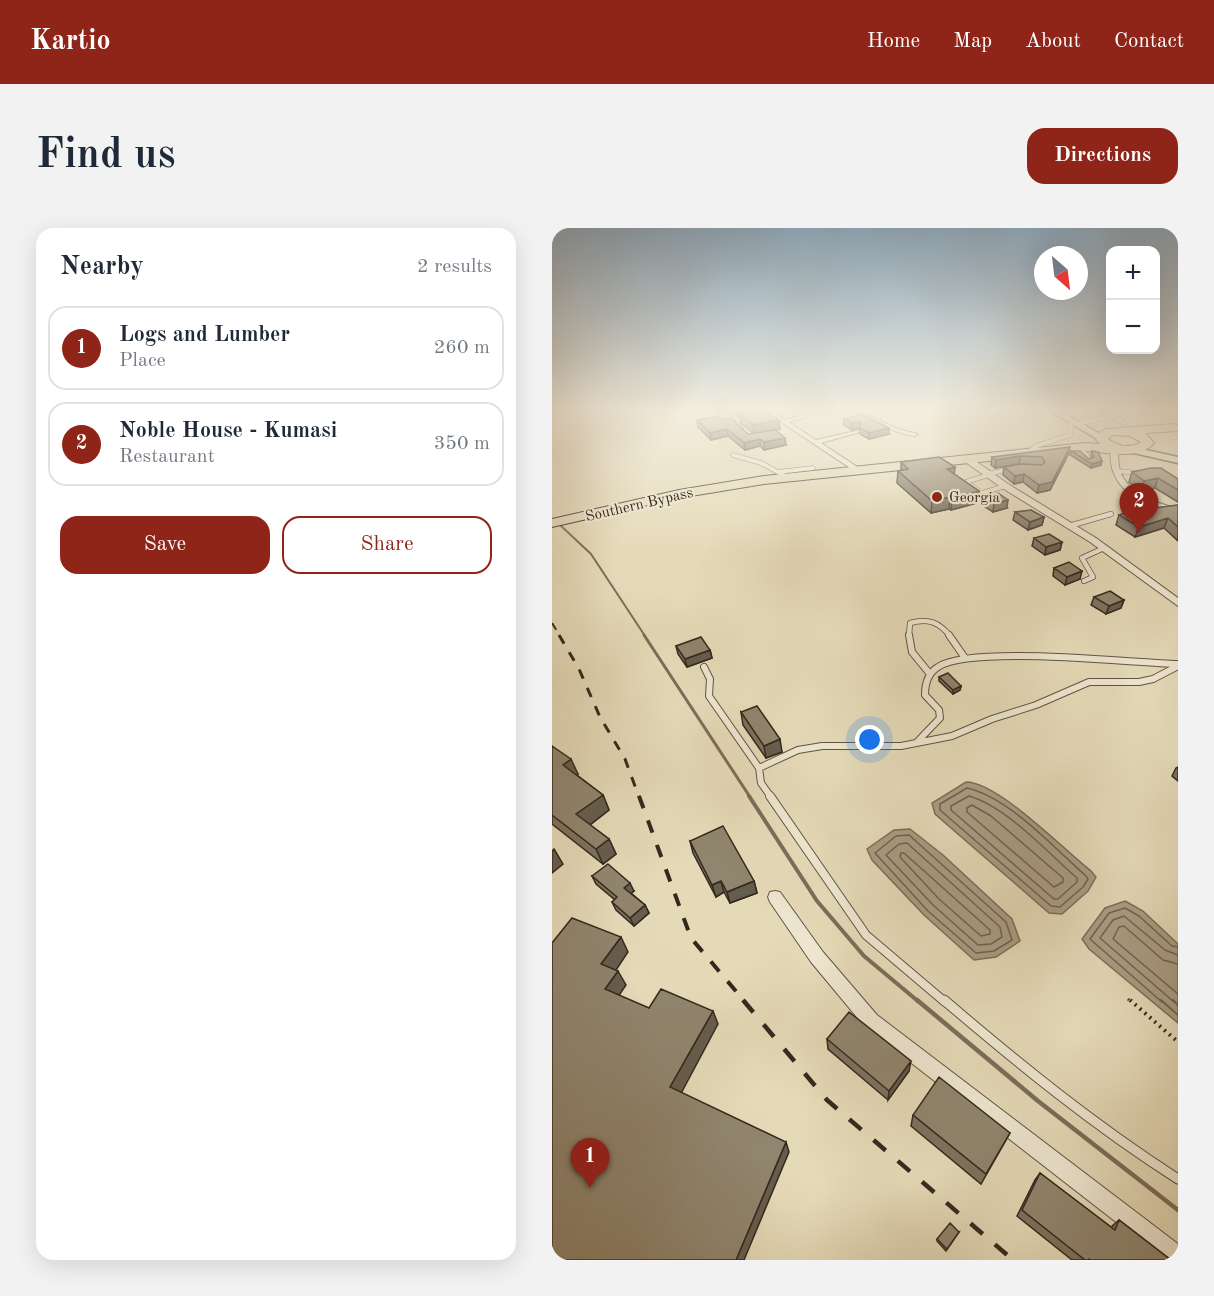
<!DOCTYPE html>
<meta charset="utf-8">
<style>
:root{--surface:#fff;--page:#f2f2f3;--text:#1f2937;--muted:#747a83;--line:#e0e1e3;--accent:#8f2418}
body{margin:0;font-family:"Old Standard TT",serif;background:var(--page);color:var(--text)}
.controls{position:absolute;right:18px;top:18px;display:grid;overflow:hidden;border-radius:12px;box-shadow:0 6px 24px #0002}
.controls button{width:54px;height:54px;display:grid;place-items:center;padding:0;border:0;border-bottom:2px solid var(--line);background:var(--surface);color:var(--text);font:30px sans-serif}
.compass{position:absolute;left:482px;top:18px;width:54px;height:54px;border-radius:50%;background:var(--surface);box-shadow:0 6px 24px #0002;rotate:152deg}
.you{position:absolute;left:318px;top:512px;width:21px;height:21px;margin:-15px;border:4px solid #fff;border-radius:50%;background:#1a73e8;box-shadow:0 0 0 9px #1a73e833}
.badge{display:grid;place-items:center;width:39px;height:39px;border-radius:50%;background:var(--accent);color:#fff;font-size:20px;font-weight:700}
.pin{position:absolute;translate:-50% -50px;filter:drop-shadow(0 2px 3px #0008)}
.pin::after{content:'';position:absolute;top:32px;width:21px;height:18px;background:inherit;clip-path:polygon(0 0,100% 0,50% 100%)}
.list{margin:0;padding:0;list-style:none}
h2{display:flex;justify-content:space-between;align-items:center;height:78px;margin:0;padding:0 24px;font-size:26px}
h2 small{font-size:20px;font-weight:400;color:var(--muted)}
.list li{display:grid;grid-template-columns:39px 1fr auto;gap:18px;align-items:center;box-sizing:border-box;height:84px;margin:0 12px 12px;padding:0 12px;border:2px solid var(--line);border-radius:18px}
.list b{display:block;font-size:22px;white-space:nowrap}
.list p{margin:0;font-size:20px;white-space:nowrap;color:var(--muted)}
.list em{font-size:20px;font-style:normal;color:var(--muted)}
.actions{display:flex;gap:12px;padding:18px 24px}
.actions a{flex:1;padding:14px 0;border:2px solid var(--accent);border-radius:18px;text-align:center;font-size:21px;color:var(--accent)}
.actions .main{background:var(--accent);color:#fff}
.map{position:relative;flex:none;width:626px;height:1032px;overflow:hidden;border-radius:18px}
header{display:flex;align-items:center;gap:36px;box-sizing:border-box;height:84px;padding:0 30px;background:var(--accent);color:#fff}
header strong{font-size:28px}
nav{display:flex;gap:33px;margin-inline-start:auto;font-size:21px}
.intro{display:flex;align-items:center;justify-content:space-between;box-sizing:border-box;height:144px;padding:0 36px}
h1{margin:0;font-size:42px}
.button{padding:15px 27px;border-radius:18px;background:var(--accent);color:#fff;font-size:21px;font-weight:700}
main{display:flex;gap:36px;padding:0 36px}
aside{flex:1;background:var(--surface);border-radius:18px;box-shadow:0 6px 24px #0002}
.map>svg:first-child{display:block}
</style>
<header>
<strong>Kartio</strong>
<nav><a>Home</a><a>Map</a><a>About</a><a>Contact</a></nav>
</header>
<div class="intro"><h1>Find us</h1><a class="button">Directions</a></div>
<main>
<aside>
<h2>Nearby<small>2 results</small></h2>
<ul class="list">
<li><span class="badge">1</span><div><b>Logs and Lumber</b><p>Place</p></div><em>260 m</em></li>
<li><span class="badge">2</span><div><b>Noble House - Kumasi</b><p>Restaurant</p></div><em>350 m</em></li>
</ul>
<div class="actions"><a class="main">Save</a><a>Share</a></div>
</aside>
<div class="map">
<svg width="626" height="1032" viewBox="0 0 626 1032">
<rect width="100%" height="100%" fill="#e5dab8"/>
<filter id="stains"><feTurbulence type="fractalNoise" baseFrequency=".00333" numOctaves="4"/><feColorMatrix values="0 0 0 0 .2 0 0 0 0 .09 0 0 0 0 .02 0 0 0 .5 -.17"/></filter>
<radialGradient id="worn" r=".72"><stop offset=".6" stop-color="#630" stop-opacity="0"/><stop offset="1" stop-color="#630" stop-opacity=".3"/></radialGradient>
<path fill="#a99d83" stroke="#7a6e5a" stroke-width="1.5" d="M414 554C446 554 511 621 539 643L544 649 536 663 510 686 497 685 383 586 380 575Z
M358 601 391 627 460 691 468 713 444 729 422 732 372 687 320 632 315 621 342 602Z
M573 673 591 683 626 716V795L537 721 530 711 553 680Z"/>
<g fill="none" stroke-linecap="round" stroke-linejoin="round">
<path stroke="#6e6250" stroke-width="1.5" d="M415 560C458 570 501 619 534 648L536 651 531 659 508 679 499 678 388 582V576Z
M417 568C455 579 495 624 525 650V654L506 671H502L399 582V578Z
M420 577 439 588 511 650V654L502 659 415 584V580Z
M357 607 454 694 460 712 442 723 424 725 376 683 323 625 344 608Z
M355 615 448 699 450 709 439 716 426 717 381 677 334 627 347 616Z
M349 625H352L438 702V706L429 708 387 671 348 629Z
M626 736 611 732 572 698 567 699 561 711 626 766
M610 774 538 711 557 685 573 680 587 688 620 718 626 719
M622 774 548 710 561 692 572 688 613 722 626 727"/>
<path stroke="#6e6250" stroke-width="2" d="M609 772 626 787
M621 772 626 777"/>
<path stroke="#7a6e5a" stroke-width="2" d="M7 296 39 326 93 408"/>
<path stroke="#7a6e5a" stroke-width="3" d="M92 407 198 569"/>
<path stroke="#7a6e5a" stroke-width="4" d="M197 568 265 673 312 728 367 774"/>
<path stroke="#7a6e5a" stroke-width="4.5" d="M365 772 486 873 626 982"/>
<g stroke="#605444" stroke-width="5">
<path id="lane-far4" d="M515 180 534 188
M562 184 580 193
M557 188 572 195 580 193
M526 196 551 190 563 184 555 180
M621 210 626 208
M524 220 534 226 537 231
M475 225 484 218 518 207 519 195 522 193
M181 227 209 235 235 249
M564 243 588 245
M226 244 261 240
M435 246 460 241
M436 247 414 254 430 265 453 258"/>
</g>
<g stroke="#605444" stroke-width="6">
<path id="lane-far3" d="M517 298 559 286
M532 353 541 349 530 330 552 320
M357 408 358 395C376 390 387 394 398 408"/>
</g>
<g stroke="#605444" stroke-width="8">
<path id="lane-far2" d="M357 407 360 424 378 446
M397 407 413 430
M152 439 158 451 157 468 207 540 209 555 219 569
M366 513 388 490 387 482 373 467C373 456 376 445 386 439 420 417 578 435 626 436
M207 540 246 522 270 518H349L400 508 440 491 484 477 537 454H587L601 451 626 438"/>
</g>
<g stroke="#605444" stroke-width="10">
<path id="lane-far1" d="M218 568 314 707 393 774"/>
</g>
<g stroke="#605444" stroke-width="11">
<path id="lane" d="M392 772C467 836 543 898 626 951"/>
</g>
<g stroke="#605444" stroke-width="2">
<path id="street" d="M163 180H169L191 200V202H187Z
M208 180H215L233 192 275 180H300L346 201 366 206 363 208C334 205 314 182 288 182 270 182 253 190 237 194L264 212 308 202V204L269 215 307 240V244H304Z
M562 218 566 220C566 228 566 236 568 243 576 266 605 276 626 280V284C602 280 570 270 561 243 558 236 559 228 558 220Z
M412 229H418L456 256 544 310 626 370V378L538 314 450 260 412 233Z
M223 663 228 664 271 724 325 787 626 1016V1032H613L313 799 259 734 218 674 216 669 218 664Z"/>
</g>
<g stroke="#34281d" stroke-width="3">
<path id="secondary" d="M493 180H503L555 210 547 212Z
M576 218 626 229V235L573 223 571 221Z"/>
</g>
<g stroke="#34281d" stroke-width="2">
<path id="highway" d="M622 196 626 197V203L593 205 602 215C587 233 554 224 533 223L212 256 127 270 0 299V291L127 262 212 248 533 215 548 216 544 212 547 205 554 201ZM561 207 578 208 589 214C578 221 566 218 556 211Z"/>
</g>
<path stroke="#34281d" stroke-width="3" stroke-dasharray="1.5 4" stroke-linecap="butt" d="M576 771 579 774"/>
<path stroke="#34281d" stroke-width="4" stroke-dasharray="2 4.5" stroke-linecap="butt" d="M578 772 626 814"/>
<use href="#lane-far4" stroke="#eee7d1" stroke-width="4"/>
<use href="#lane-far3" stroke="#eee7d1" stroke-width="4.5"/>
<use href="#lane-far2" stroke="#eee7d1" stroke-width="6"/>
<use href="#lane-far1" stroke="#eee7d1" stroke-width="8"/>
<use href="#lane" stroke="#eee7d1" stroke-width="9"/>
<use href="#street" fill="#eee7d1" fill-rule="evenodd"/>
<use href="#secondary" fill="#eee7d1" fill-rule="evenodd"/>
<use href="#highway" fill="#e5dab8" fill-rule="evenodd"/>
<path stroke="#34281d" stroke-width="2" stroke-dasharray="8 8" stroke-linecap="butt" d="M0 395 8 408"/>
<path stroke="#34281d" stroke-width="3" stroke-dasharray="10 10" stroke-linecap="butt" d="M7 407 27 441 48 489 73 531 87 569"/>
<path stroke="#34281d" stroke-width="4" stroke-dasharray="13 13" stroke-linecap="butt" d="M87 568 139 710 193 774"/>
<path stroke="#34281d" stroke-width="4.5" stroke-dasharray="16 16" stroke-linecap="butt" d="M191 772 275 872 461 1032"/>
</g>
<path fill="#7c725f" stroke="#34281d" stroke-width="1.5" d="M178 180H210L228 201 212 204 234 217 212 222 208 218 193 222 176 208 159 212 146 199 145 192H170L196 206 201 205 189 195 188 190 178 183Z
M528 180H555L554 184 551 185H539Z
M292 191 337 206 317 211 308 206V200L300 202 292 197Z
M519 223 537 231 540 230 539 227 540 223 549 237 539 240 518 227Z
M516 227 498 262 485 265 471 254 462 256 451 247 452 239 467 236 443 240 439 237 440 229Z
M349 234 403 239 402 246 427 263 425 275 399 282 397 281 379 285 345 255 346 243H349Z
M580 244 626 251V274L603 260 589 263 577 254Z
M431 269 455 280 441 284 430 277Z
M626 277V313L612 300 583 309 564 297 567 287Z
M463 284 492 289 490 297 476 302 461 292Z
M482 310 510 314 508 322 493 327 480 318Z
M502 340 528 351 513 357 501 348Z
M542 369 572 372 569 380 554 386 539 377Z
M124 418 158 422 160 430 135 439 126 426Z
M387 449 409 458 408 462 401 466 387 453Z
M189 484 230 524 214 530 191 497Z
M0 518 26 546 25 547 51 567 57 582 38 597 57 611 64 626 51 636 0 596Z
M626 539V553L620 548 624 540Z
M138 613 202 653 205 665 178 675 172 664 164 669 141 625Z
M40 648 82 663 79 665 93 677 97 685 82 698 64 682 60 674 63 672 44 656Z
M275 811 357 843 336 872 276 821Z
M361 887 458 905 429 956 359 898Z
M488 945 559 999 567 992 619 1032H520L465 988 483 952Z
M407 1004 394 1023 385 1013V1011Z"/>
<path fill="#655d4d" stroke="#34281d" stroke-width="1.5" d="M552 180H555L554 184 551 185Z
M227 192 228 201 202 206 201 197Z
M309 194V200L300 202V195Z
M337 200V206L317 211V205Z
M175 201 176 208 159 212 158 205Z
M233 210 234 217 212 222V214Z
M208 211V218L193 222 192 215Z
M518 219 516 227 498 262 485 265 487 257Z
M468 228 467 236 443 240 444 232Z
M550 233 549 237 539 240 540 236Z
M403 239 402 250 395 241Z
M472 246 471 254 462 256 463 248Z
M606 250 603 260 589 263 592 253Z
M427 263 425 275 399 282 400 271Z
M398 269 397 281 379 285 380 273Z
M456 272 455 280 441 284 442 276Z
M492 289 490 297 476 302 478 294Z
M616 290 612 300 583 309 587 299Z
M510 314 508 322 493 327 494 319Z
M530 343 528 351 513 357 515 349Z
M572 372 569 380 554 386 557 378Z
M158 422 160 430 135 439 133 431Z
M409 458 408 462 401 466V462Z
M228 511 230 524 214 530 212 518Z
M19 531 26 546 18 552 11 537Z
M51 567 57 582 31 602 24 586Z
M57 611 64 626 51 636 44 621Z
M2 621 11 636 0 645V623Z
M169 653 172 664 164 669 160 657Z
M202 653 205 665 178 675 175 664Z
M78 655 82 663 76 668 72 660Z
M93 677 97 685 82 698 78 690Z
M69 709 76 724 58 751 49 736Z
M66 743 74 757 62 775 53 761Z
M161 783 166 796 126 871 118 859Z
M359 833 357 843 336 872 337 863Z
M234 914 237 924 192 1032H184Z"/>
<path fill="#90856e" stroke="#34281d" stroke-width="1.5" d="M184 180H210L227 192 201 197 188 186 192 185Z
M310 186 337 200 317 205 308 200 309 194 300 195 292 191Z
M166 188 170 192 178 190 196 206 224 202 233 210 212 214 208 211 192 215 175 201 158 205 145 192Z
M518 219 500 254 487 257 472 246 463 248 452 239 469 236 490 237 493 234 490 229 468 228 444 232 440 229Z
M519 223H528L537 231 542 229 540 223 546 224 550 233 540 236Z
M387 229 403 239 395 241 427 263 400 271 398 269 380 273 346 243 356 241 349 234Z
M599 240H609L626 251V262L606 250 592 253 580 244Z
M446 265 456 272 442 276 431 269Z
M626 277V299L616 290 587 299 567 287 597 278 602 280Z
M479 282 492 289 478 294 463 284Z
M497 306 510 314 494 319 482 310Z
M517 334 530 343 515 349 502 340Z
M558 363 572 372 557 378 542 369Z
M149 409 158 422 133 431 124 418Z
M396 445 409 458 401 462 387 449Z
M205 478 228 511 212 518 189 484Z
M0 518 19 531 11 537 51 567 24 586 57 611 44 621 0 587Z
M171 598 202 653 175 664 169 653 160 657 138 613Z
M56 636 78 655 72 660 93 677 78 690 60 674 65 669 40 648Z
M20 690 69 709 49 736 66 743 53 761 97 780 109 761 161 783 118 859 234 914 184 1032H0V715Z
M297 784 359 833 337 863 275 811Z
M387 849 458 905 434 946 361 887Z
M488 945 563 1002 567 992 619 1032H538L537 1031 536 1032H533L470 982Z
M398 995 407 1004 395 1021 385 1011Z"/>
<linearGradient id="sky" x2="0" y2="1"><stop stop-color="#8fabc0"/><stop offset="0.56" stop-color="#f3eedf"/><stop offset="1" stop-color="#f3eedf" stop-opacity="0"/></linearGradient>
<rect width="626" height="324" fill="url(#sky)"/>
<circle fill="#8f2418" stroke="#eee7d1" stroke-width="2" cx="385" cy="269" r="6"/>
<g text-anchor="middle" stroke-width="4.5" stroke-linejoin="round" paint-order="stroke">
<g font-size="15" fill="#34281d" stroke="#eee7d1" text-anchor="start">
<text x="397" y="274">Georgia</text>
</g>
<g font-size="15" fill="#34281d" stroke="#eee7d1">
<text transform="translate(87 276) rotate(-13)" y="5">Southern Bypass</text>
</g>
</g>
<rect width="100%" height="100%" filter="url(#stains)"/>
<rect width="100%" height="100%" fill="url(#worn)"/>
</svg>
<div class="controls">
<button>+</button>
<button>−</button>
</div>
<svg class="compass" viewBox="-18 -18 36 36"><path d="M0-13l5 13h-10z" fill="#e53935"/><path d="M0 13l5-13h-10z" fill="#747a83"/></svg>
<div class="you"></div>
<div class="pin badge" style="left:38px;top:960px">1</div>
<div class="pin badge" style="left:587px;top:305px">2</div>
</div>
</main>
